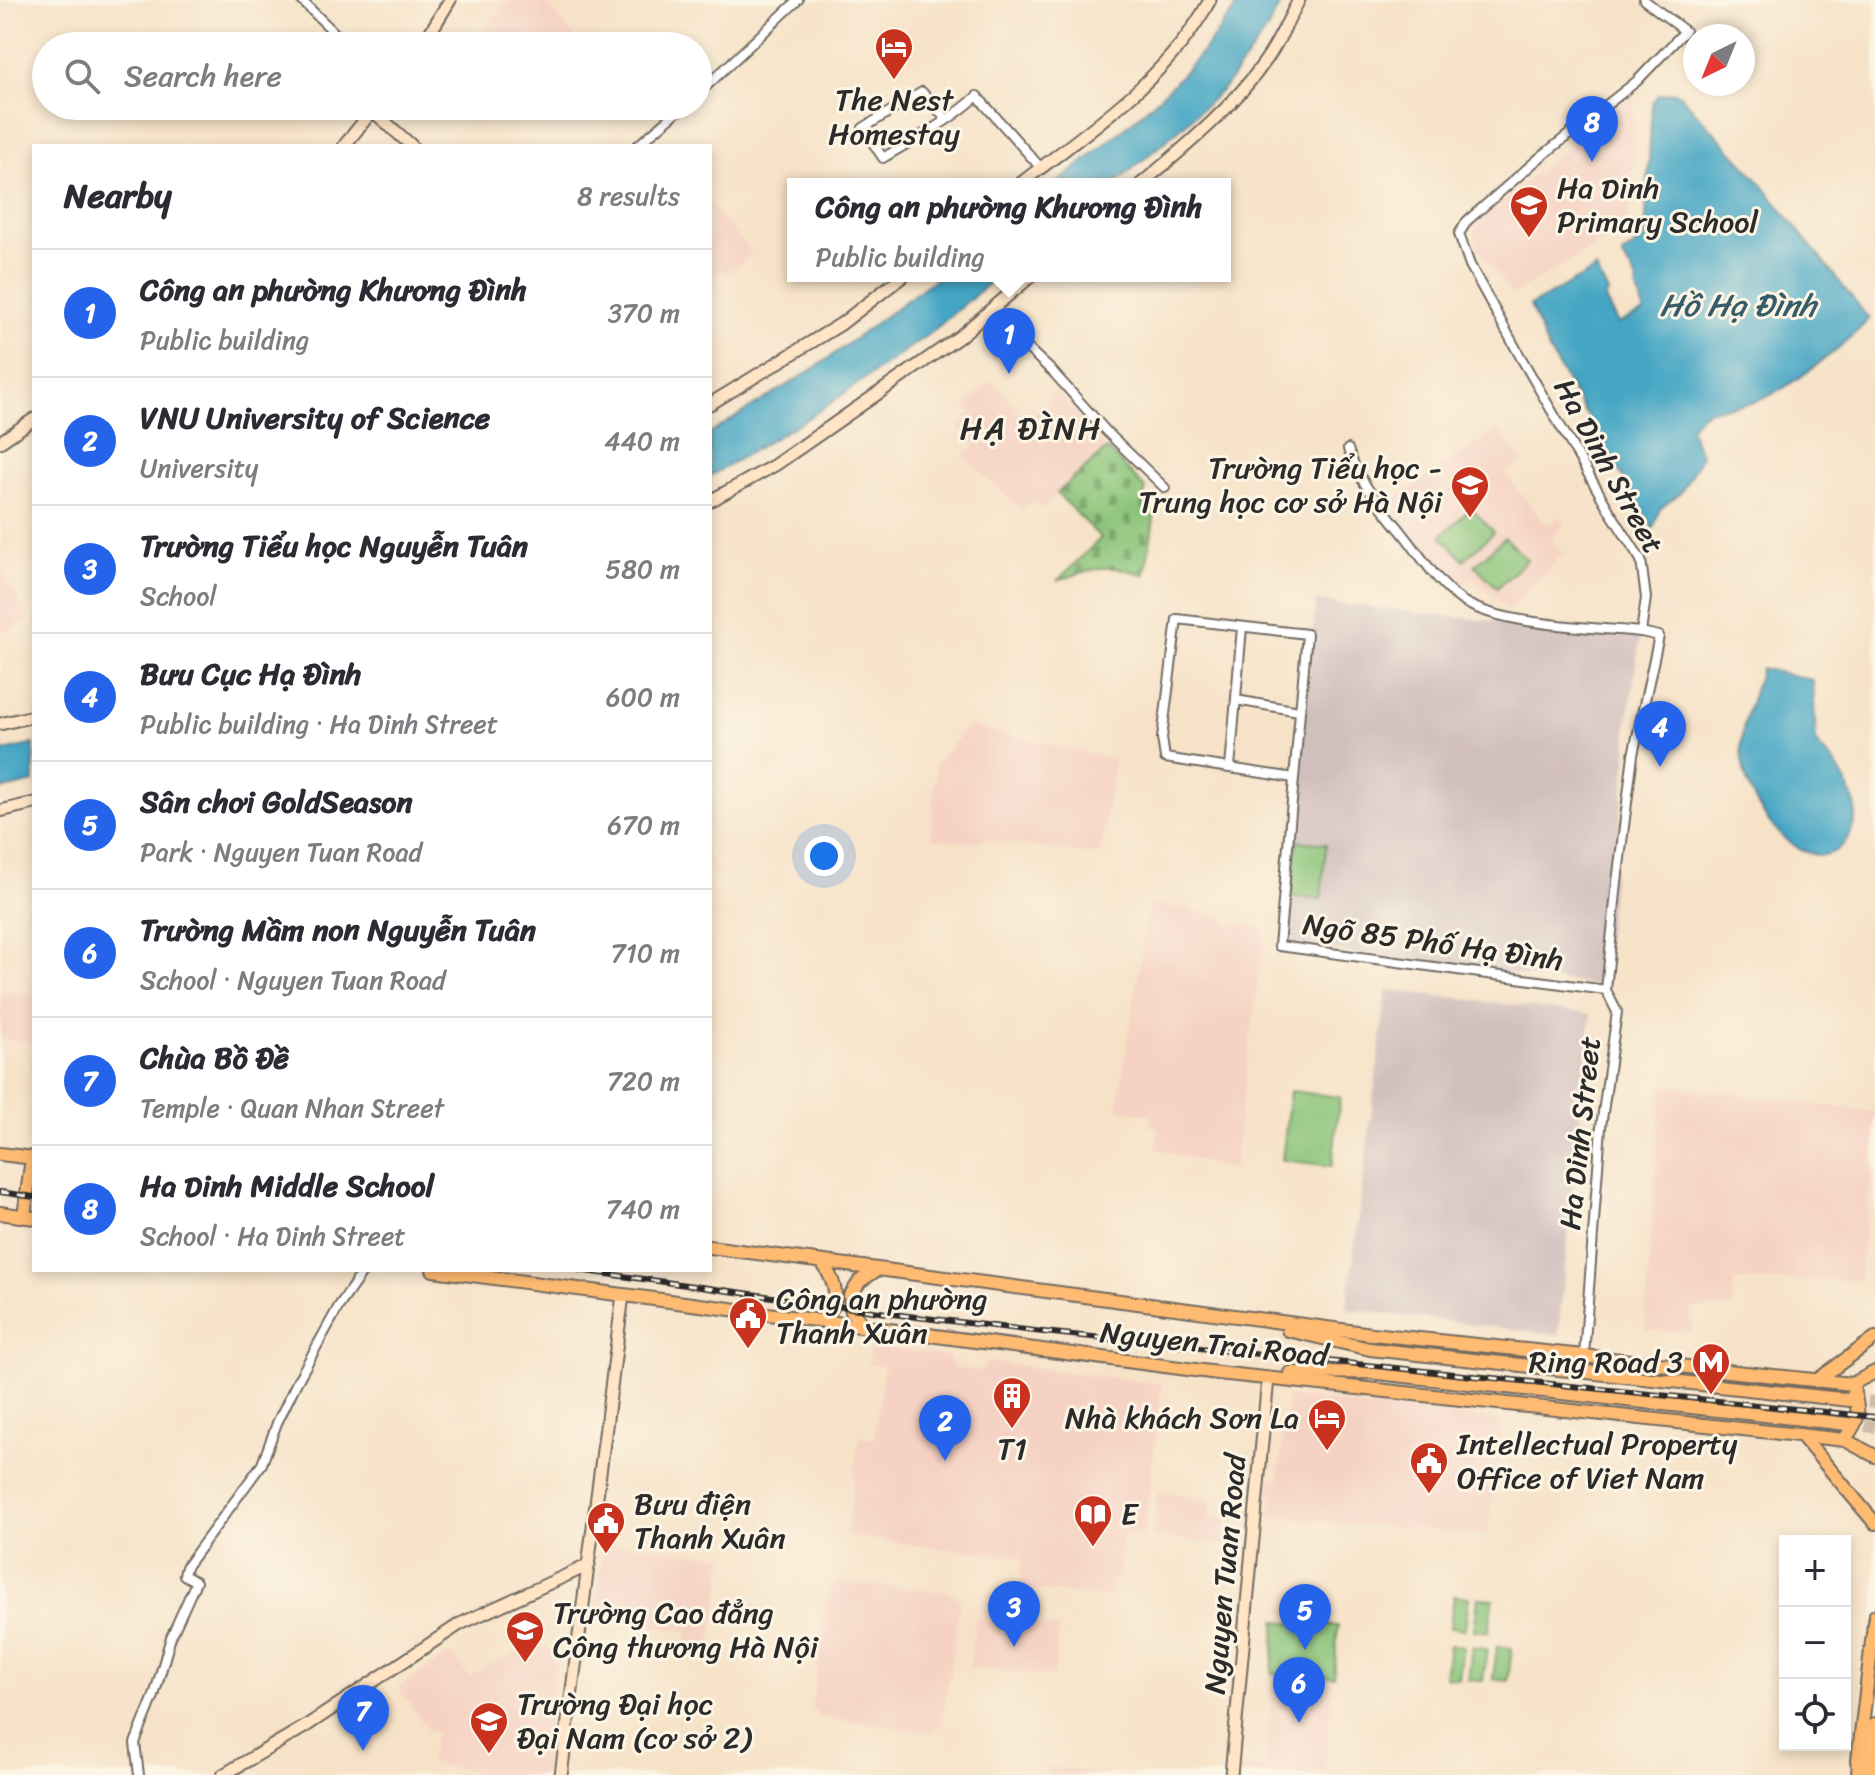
<!DOCTYPE html>
<meta charset="utf-8">
<style>
:root{--surface:#fff;--page:#f2f2f3;--text:#2b2b33;--muted:#7c7c81;--line:#e1e1e2;--accent:#2563eb}
body{margin:0;font-family:Sriracha,sans-serif;background:var(--page);color:var(--text)}
.controls{position:absolute;right:24px;bottom:24px;display:grid;overflow:hidden;border-radius:0px;box-shadow:0 4px 12px #0003}
.controls button{width:72px;height:72px;display:grid;place-items:center;padding:0;border:0;border-bottom:2px solid var(--line);background:var(--surface);color:var(--text);font:40px sans-serif}
.compass{position:absolute;left:1683px;top:24px;width:72px;height:72px;border-radius:50%;background:var(--surface);box-shadow:0 4px 12px #0003;rotate:223deg}
.you{position:absolute;left:824px;top:856px;width:28px;height:28px;margin:-20px;border:6px solid #fff;border-radius:50%;background:#1a73e8;box-shadow:0 0 0 12px #1a73e833}
.badge{display:grid;place-items:center;width:52px;height:52px;border-radius:50%;background:var(--accent);color:#fff;font-size:26px;font-weight:700}
.pin{position:absolute;translate:-50% -66px;filter:drop-shadow(0 2px 4px #0008)}
.pin::after{content:'';position:absolute;top:42px;width:28px;height:24px;background:inherit;clip-path:polygon(0 0,100% 0,50% 100%)}
.popup{position:absolute;left:787px;top:178px;width:444px;height:104px;box-sizing:border-box;display:grid;place-content:center;border-radius:0px;background:var(--surface);filter:drop-shadow(0 2px 6px #0005);font-size:26px;white-space:nowrap;color:var(--muted)}
.popup b{font-size:30px;color:var(--text)}
.popup::after{content:'';position:absolute;left:50%;top:100%;margin-left:-16px;border:16px solid transparent;border-top-color:var(--surface)}
.list{margin:0;padding:0;list-style:none}
h2{display:flex;justify-content:space-between;align-items:center;height:104px;margin:0;padding:0 32px;font-size:34px}
h2 small{font-size:26px;font-weight:400;color:var(--muted)}
.list li{display:grid;grid-template-columns:52px 1fr auto;gap:24px;align-items:center;box-sizing:border-box;height:128px;padding:0 32px;border-top:2px solid var(--line)}
.list b{display:block;font-size:30px;white-space:nowrap}
.list p{margin:0;font-size:26px;white-space:nowrap;color:var(--muted)}
.list em{font-size:26px;font-style:normal;color:var(--muted)}
.icon{flex:none;width:44px;height:44px;fill:none;stroke:currentColor;stroke-width:2;stroke-linecap:round;stroke-linejoin:round}
.map{position:relative;flex:none;width:1875px;height:1775px;overflow:hidden}
.search{position:absolute;background:var(--surface);box-shadow:0 4px 12px #0003;left:32px;top:32px;width:680px;height:88px;display:flex;align-items:center;gap:20px;box-sizing:border-box;padding:0 28px;border-radius:44px;color:var(--muted);font-size:30px}
.panel{position:absolute;background:var(--surface);box-shadow:0 4px 12px #0003;left:32px;top:144px;width:680px;height:1128px;border-radius:0px}
.map>svg:first-child{display:block}
</style>
<div class="map">
<svg width="1875" height="1775" viewBox="0 0 1875 1775">
<defs>
<pattern id="cemetery-stones" width="16" height="16" patternUnits="userSpaceOnUse" patternTransform="scale(2)"><rect width="16" height="16" fill="#8ac479"/><path d="M2 7V4a2 2 0 0 1 4 0v3zM10 15v-3a2 2 0 0 1 4 0v3z" fill="#719f63"/></pattern>
</defs>
<rect width="100%" height="100%" fill="#fcf5e5"/>
<filter id="ink" filterUnits="userSpaceOnUse"><feTurbulence type="fractalNoise" baseFrequency=".0125" numOctaves="2"/><feDisplacementMap in="SourceGraphic" scale="16" xChannelSelector="R" yChannelSelector="G"/><feConvolveMatrix kernelMatrix="1 2 1 2 8 2 1 2 1" color-interpolation-filters="sRGB"/></filter>
<filter id="wash" filterUnits="userSpaceOnUse"><feTurbulence type="fractalNoise" baseFrequency=".006" numOctaves="4" result="noise"/><feDisplacementMap in="SourceGraphic" scale="32" xChannelSelector="R" yChannelSelector="G"/><feGaussianBlur stdDeviation="1.8" result="paint"/><feColorMatrix in="noise" values="0 0 0 0 0 0 0 0 0 0 0 0 0 0 0 0 0 1.4 0 .05"/><feComposite in="paint" operator="in"/></filter>
<g filter="url(#wash)">
<rect width="100%" height="100%" fill="#f6e2c7"/>
<path fill="#f5d2c3" d="M509 0H544L576 39 566 46H489L479 35Z
M1634 95 1633 178 1627 227 1512 295 1477 246 1474 232 1476 222Z
M710 206 752 253 727 274 722 269 710 279Z
M992 381 1028 420 1056 391 1107 449 1041 509 1033 500 1021 511 964 456 975 445 958 428 972 413 966 405Z
M1498 429 1522 460 1505 474 1547 526 1560 517 1566 522 1550 541 1563 553 1510 610 1473 577 1457 591 1386 505Z
M0 565 29 621 0 633Z
M968 726 1114 759 1100 856 980 839 979 843 931 838 936 763Z
M1149 904 1227 916 1226 923 1265 927 1233 1170 1155 1149 1159 1127 1150 1126 1151 1116 1117 1108Z
M0 990 34 994V1043L0 1039Z
M1661 1085 1875 1112V1140L1859 1281H1735L1732 1308 1693 1309 1691 1332 1645 1330Z
M870 1346 949 1356 951 1367 980 1371 988 1362 1162 1384 1144 1535 1123 1532 1118 1578H1112L1109 1598 1020 1588 1022 1558 847 1536 859 1437 874 1439 884 1366 868 1364Z
M1288 1396 1378 1409 1380 1404 1502 1422 1488 1534 1364 1525 1270 1515 1272 1495 1265 1494 1266 1485 1267 1479 1278 1480Z
M1158 1491 1211 1500 1209 1517 1228 1519 1224 1545 1153 1536Z
M604 1541 725 1557 710 1651 686 1647 688 1632 640 1625 641 1619 594 1613Z
M836 1582 950 1592 960 1600 942 1724 931 1732 820 1717 812 1707 828 1591Z
M975 1618 1059 1628 1054 1677 970 1667Z
M532 1644 556 1650 544 1775H493L429 1763 436 1732 429 1731 398 1687 452 1653 468 1677Z
M1273 1674 1333 1680 1325 1771 1265 1766Z
M1048 1766 1116 1775H1047Z
M1240 1766 1327 1773 1356 1775H1239Z"/>
<path fill="#d1bfbd" d="M1316 601 1640 638 1627 726V761L1601 986 1282 944Z
M1387 990 1591 1014 1558 1335 1347 1309Z"/>
<path fill="url(#cemetery-stones)" stroke="#5a7852" stroke-width="2" d="M1107 449 1145 488V509L1155 512 1145 575C1105 562 1095 568 1057 581L1101 538 1057 493Z"/>
<path fill="#8ac479" stroke="#5a7852" stroke-width="2" d="M1471 508 1494 532 1464 560 1441 536Z
M1505 537 1527 560 1497 588 1475 565Z
M1297 841 1326 844 1321 899 1291 896Z
M1290 1091 1340 1097 1332 1166 1282 1160Z
M1454 1595 1469 1597 1465 1629 1450 1627Z
M1478 1598 1493 1599 1489 1632 1474 1630Z
M1276 1621 1338 1626 1334 1677 1272 1674Z
M1449 1645 1463 1646 1459 1679 1445 1677Z
M1497 1646 1512 1648 1508 1681 1493 1679Z
M1472 1647 1487 1649 1483 1681 1468 1680Z"/>
<path fill="#44a6c4" stroke="#386878" stroke-width="2" d="M1240 0H1282L1267 30 1225 87 1181 128 1114 184H1056C1125 129 1193 76 1240 0Z
M1675 92 1681 96 1759 181 1869 319C1845 345 1788 391 1754 402 1729 410 1702 402 1690 430L1701 454 1700 459 1681 492 1660 509 1653 529 1549 351 1530 306 1596 269 1608 293 1605 300 1618 324 1644 312 1636 287 1637 281 1622 255 1644 240 1645 236 1652 103 1658 95Z
M939 276H997L933 331 818 412 710 476V433L818 366Z
M1761 668 1813 680 1816 742C1820 750 1826 753 1832 760 1840 770 1851 792 1855 804 1858 816 1853 830 1847 839 1822 878 1777 837 1761 810 1750 794 1743 772 1741 752 1740 724 1754 695 1761 668Z
M34 744V782L0 790V752Z"/>
</g>
<g filter="url(#ink)">
<g fill="none" stroke-linecap="round" stroke-linejoin="round">
<path stroke="#cdbda8" stroke-width="12" stroke-dasharray="12 6" stroke-linecap="butt" d="M1850 1400 1875 1402
M1847 1424 1875 1427"/>
<g stroke="#726b62" stroke-width="12">
<path id="street" d="M301 0 348 46
M698 94 798 0
M946 119 922 92 863 128 883 158C914 139 951 121 977 96L1041 168
M637 146 684 106
M990 313 1053 372 1106 431 1165 488
M1348 449C1358 481 1380 505 1401 531 1419 553 1437 583 1461 600 1500 626 1594 627 1641 632
M1236 700 1299 711
M1230 768 1242 627
M1294 778 1165 758 1162 738 1177 619 1307 634 1279 946 1606 990
M1584 1356 1601 1127 1617 1012 1606 990 1617 882 1633 755 1659 636 1641 632 1646 598 1641 560 1609 510 1520 356 1470 265 1459 234 1467 221 1538 159 1637 81 1685 31 1644 0
M139 1775 135 1743 154 1696 171 1637 196 1582 184 1575 186 1567 262 1464 277 1423 297 1382 339 1306 364 1270"/>
</g>
<g stroke="#726b62" stroke-width="15">
<path id="secondary" d="M422 46 450 0
M373 111 412 146
M344 146 376 106
M1020 184C1090 129 1167 80 1210 0
M1141 184C1185 147 1233 108 1266 60 1279 42 1288 20 1299 0
M710 404 841 324 903 276
M0 442 34 419
M710 501 775 465 959 337 1031 276
M0 724 34 716
M0 811 34 803
M223 1775 306 1726 460 1624 589 1565
M561 1775 623 1295
M1231 1775 1268 1378"/>
</g>
<g stroke="#726b62" stroke-width="16">
<path id="primary" d="M0 1154 34 1158
M0 1213 34 1218
M24 1216 32 1158
M710 1247 1372 1334 1852 1384 1875 1372
M433 1270 1218 1373 1845 1440 1875 1456
M821 1321C843 1302 836 1283 822 1262
M865 1327 852 1312 850 1296 860 1281 878 1269
M1288 1330 1370 1349 1850 1400
M1290 1373 1368 1372 1847 1424
M1816 1381 1875 1338
M1801 1435 1875 1523
M1846 1437C1861 1419 1859 1410 1853 1389
M1858 1760 1875 1616"/>
</g>
<g stroke="#726b62" stroke-width="18">
<path id="highway" d="M1859 1775 1860 1754
M1869 1775 1875 1725"/>
</g>
<use href="#street" stroke="#fff" stroke-width="8"/>
<use href="#secondary" stroke="#ffe4c6" stroke-width="11"/>
<use href="#primary" stroke="#ffbb71" stroke-width="12"/>
<use href="#highway" stroke="#ffbb71" stroke-width="14"/>
<g stroke="#2b2b2b" stroke-width="6">
<path id="rail" d="M0 1192 34 1197
M579 1270 908 1316 1043 1332 1875 1417"/>
</g>
<use href="#rail" stroke="#fcf5e5" stroke-width="3" stroke-dasharray="9" stroke-linecap="butt"/>
</g>
</g>
<defs>
<g id="hotel-pin" transform="scale(2)"><path d="M0 17L-7.5 6A9.5 9.5 0 1 1 7.5 6Z" fill="#c8321e" stroke="#fcf5e5"/><path d="M-6-4.5h1.5V1H6V5H4.5V3h-9V5H-6ZM-4 0a1.8 1.8 0 1 1 3.6 0ZM.5 0V-2.5h3Q6-2.5 6 0Z" fill="#fff"/></g>
<g id="school-pin" transform="scale(2)"><path d="M0 17L-7.5 6A9.5 9.5 0 1 1 7.5 6Z" fill="#c8321e" stroke="#fcf5e5"/><path d="M0-5L7-2L0 1L-7-2ZM-4 1L0 2.5L4 1V4Q0 6-4 4Z" fill="#fff"/></g>
<g id="civic-pin" transform="scale(2)"><path d="M0 17L-7.5 6A9.5 9.5 0 1 1 7.5 6Z" fill="#c8321e" stroke="#fcf5e5"/><path d="M-.6-6.5H3V-4.5H.6V-3L4-1V1h2V6H-6V1h2V-1L-.6-3ZM-1.2 2.5V6h2.4V2.5Z" fill="#fff"/></g>
<g id="metro-pin" transform="scale(2)"><path d="M0 17L-7.5 6A9.5 9.5 0 1 1 7.5 6Z" fill="#c8321e" stroke="#fcf5e5"/><path d="M-5.5 5V-5H-3L0 0L3-5H5.5V5H3V-.5L0 4L-3-.5V5Z" fill="#fff"/></g>
<g id="building-pin" transform="scale(2)"><path d="M0 17L-7.5 6A9.5 9.5 0 1 1 7.5 6Z" fill="#c8321e" stroke="#fcf5e5"/><path d="M-4-6H4V6H1V3H-1V6H-4ZM-2.5-4.3h1.7v1.8h-1.7ZM.8-4.3h1.7v1.8H.8ZM-2.5-1h1.7V.8h-1.7ZM.8-1h1.7V.8H.8Z" fill="#fff"/></g>
<g id="library-pin" transform="scale(2)"><path d="M0 17L-7.5 6A9.5 9.5 0 1 1 7.5 6Z" fill="#c8321e" stroke="#fcf5e5"/><path d="M-6-4Q-3-5.5-.7-3.5V5Q-3 3-6 4ZM6-4Q3-5.5 .7-3.5V5Q3 3 6 4Z" fill="#fff"/></g>
<g id="university-pin" transform="scale(2)"><path d="M0 17L-7.5 6A9.5 9.5 0 1 1 7.5 6Z" fill="#c8321e" stroke="#fcf5e5"/><path d="M0-5L7-2L0 1L-7-2ZM-4 1L0 2.5L4 1V4Q0 6-4 4Z" fill="#fff"/></g>
</defs>
<g fill-rule="evenodd">
<use href="#hotel-pin" x="894" y="47"/>
<use href="#school-pin" x="1529" y="205"/>
<use href="#school-pin" x="1470" y="485"/>
<use href="#civic-pin" x="748" y="1316"/>
<use href="#metro-pin" x="1711" y="1362"/>
<use href="#building-pin" x="1012" y="1396"/>
<use href="#hotel-pin" x="1327" y="1418"/>
<use href="#civic-pin" x="1429" y="1461"/>
<use href="#library-pin" x="1093" y="1514"/>
<use href="#civic-pin" x="606" y="1521"/>
<use href="#university-pin" x="525" y="1630"/>
<use href="#university-pin" x="489" y="1721"/>
</g>
<g text-anchor="middle" stroke-width="6" stroke-linejoin="round" paint-order="stroke">
<g font-size="30" fill="#2b2b2b" stroke="#fcf5e5" text-anchor="start">
<text x="894" y="110" text-anchor="middle">The Nest<tspan x="894" dy="34">Homestay</tspan></text>
<text x="1557" y="198">Ha Dinh<tspan x="1557" dy="34">Primary School</tspan></text>
<text x="1442" y="478" text-anchor="end">Trường Tiểu học -<tspan x="1442" dy="34">Trung học cơ sở Hà Nội</tspan></text>
<text x="776" y="1309">Công an phường<tspan x="776" dy="34">Thanh Xuân</tspan></text>
<text x="1683" y="1372" text-anchor="end">Ring Road 3</text>
<text x="1299" y="1428" text-anchor="end">Nhà khách Sơn La</text>
<text x="1457" y="1454">Intellectual Property<tspan x="1457" dy="34">Office of Viet Nam</tspan></text>
<text x="1012" y="1459" text-anchor="middle">T1</text>
<text x="634" y="1514">Bưu điện<tspan x="634" dy="34">Thanh Xuân</tspan></text>
<text x="1121" y="1524">E</text>
<text x="553" y="1623">Trường Cao đẳng<tspan x="553" dy="34">Công thương Hà Nội</tspan></text>
<text x="517" y="1714">Trường Đại học<tspan x="517" dy="34">Đại Nam (cơ sở 2)</tspan></text>
</g>
<g font-size="30" fill="#2b2b2b" stroke="#fcf5e5">
<text transform="translate(1609 466) rotate(61)" y="10">Ha Dinh Street</text>
<text transform="translate(1433 942) rotate(8)" y="10">Ngõ 85 Phố Hạ Đình</text>
<text transform="translate(1580 1133) rotate(-84)" y="10">Ha Dinh Street</text>
<text transform="translate(1214 1344) rotate(6)" y="10">Nguyen Trai Road</text>
<text transform="translate(1225 1574) rotate(-85)" y="10">Nguyen Tuan Road</text>
</g>
<g font-size="32" font-style="italic" fill="#355c68" stroke="#fcf5e5">
<text x="1738" y="316">Hồ Hạ Đình</text>
</g>
<g font-size="32" letter-spacing="2" fill="#2b2b2b" stroke="#fcf5e5">
<text x="1031" y="439">HẠ ĐÌNH</text>
</g>
</g>
</svg>
<div class="controls">
<button>+</button>
<button>−</button>
<button><svg class="icon" aria-label="locate" viewBox="0 0 24 24"><circle cx="12" cy="12" r="6"/><path d="M12 2v4M12 18v4M2 12h4M18 12h4"/></svg></button>
</div>
<svg class="compass" viewBox="-18 -18 36 36"><path d="M0-13l5 13h-10z" fill="#e53935"/><path d="M0 13l5-13h-10z" fill="#7c7c81"/></svg>
<div class="you"></div>
<div class="pin badge" style="left:1009px;top:374px">1</div>
<div class="popup"><b>Công an phường Khương Đình</b>Public building</div>
<div class="pin badge" style="left:945px;top:1461px">2</div>
<div class="pin badge" style="left:1014px;top:1647px">3</div>
<div class="pin badge" style="left:1660px;top:767px">4</div>
<div class="pin badge" style="left:1305px;top:1650px">5</div>
<div class="pin badge" style="left:1299px;top:1723px">6</div>
<div class="pin badge" style="left:363px;top:1751px">7</div>
<div class="pin badge" style="left:1592px;top:162px">8</div>
<div class="search"><svg class="icon" aria-label="search" viewBox="0 0 24 24"><circle cx="10" cy="10" r="6"/><path d="M15 15l6 6"/></svg>Search here</div>
<section class="panel">
<h2>Nearby<small>8 results</small></h2>
<ul class="list">
<li><span class="badge">1</span><div><b>Công an phường Khương Đình</b><p>Public building</p></div><em>370 m</em></li>
<li><span class="badge">2</span><div><b>VNU University of Science</b><p>University</p></div><em>440 m</em></li>
<li><span class="badge">3</span><div><b>Trường Tiểu học Nguyễn Tuân</b><p>School</p></div><em>580 m</em></li>
<li><span class="badge">4</span><div><b>Bưu Cục Hạ Đình</b><p>Public building · Ha Dinh Street</p></div><em>600 m</em></li>
<li><span class="badge">5</span><div><b>Sân chơi GoldSeason</b><p>Park · Nguyen Tuan Road</p></div><em>670 m</em></li>
<li><span class="badge">6</span><div><b>Trường Mầm non Nguyễn Tuân</b><p>School · Nguyen Tuan Road</p></div><em>710 m</em></li>
<li><span class="badge">7</span><div><b>Chùa Bồ Đề</b><p>Temple · Quan Nhan Street</p></div><em>720 m</em></li>
<li><span class="badge">8</span><div><b>Ha Dinh Middle School</b><p>School · Ha Dinh Street</p></div><em>740 m</em></li>
</ul>
</section>
</div>
